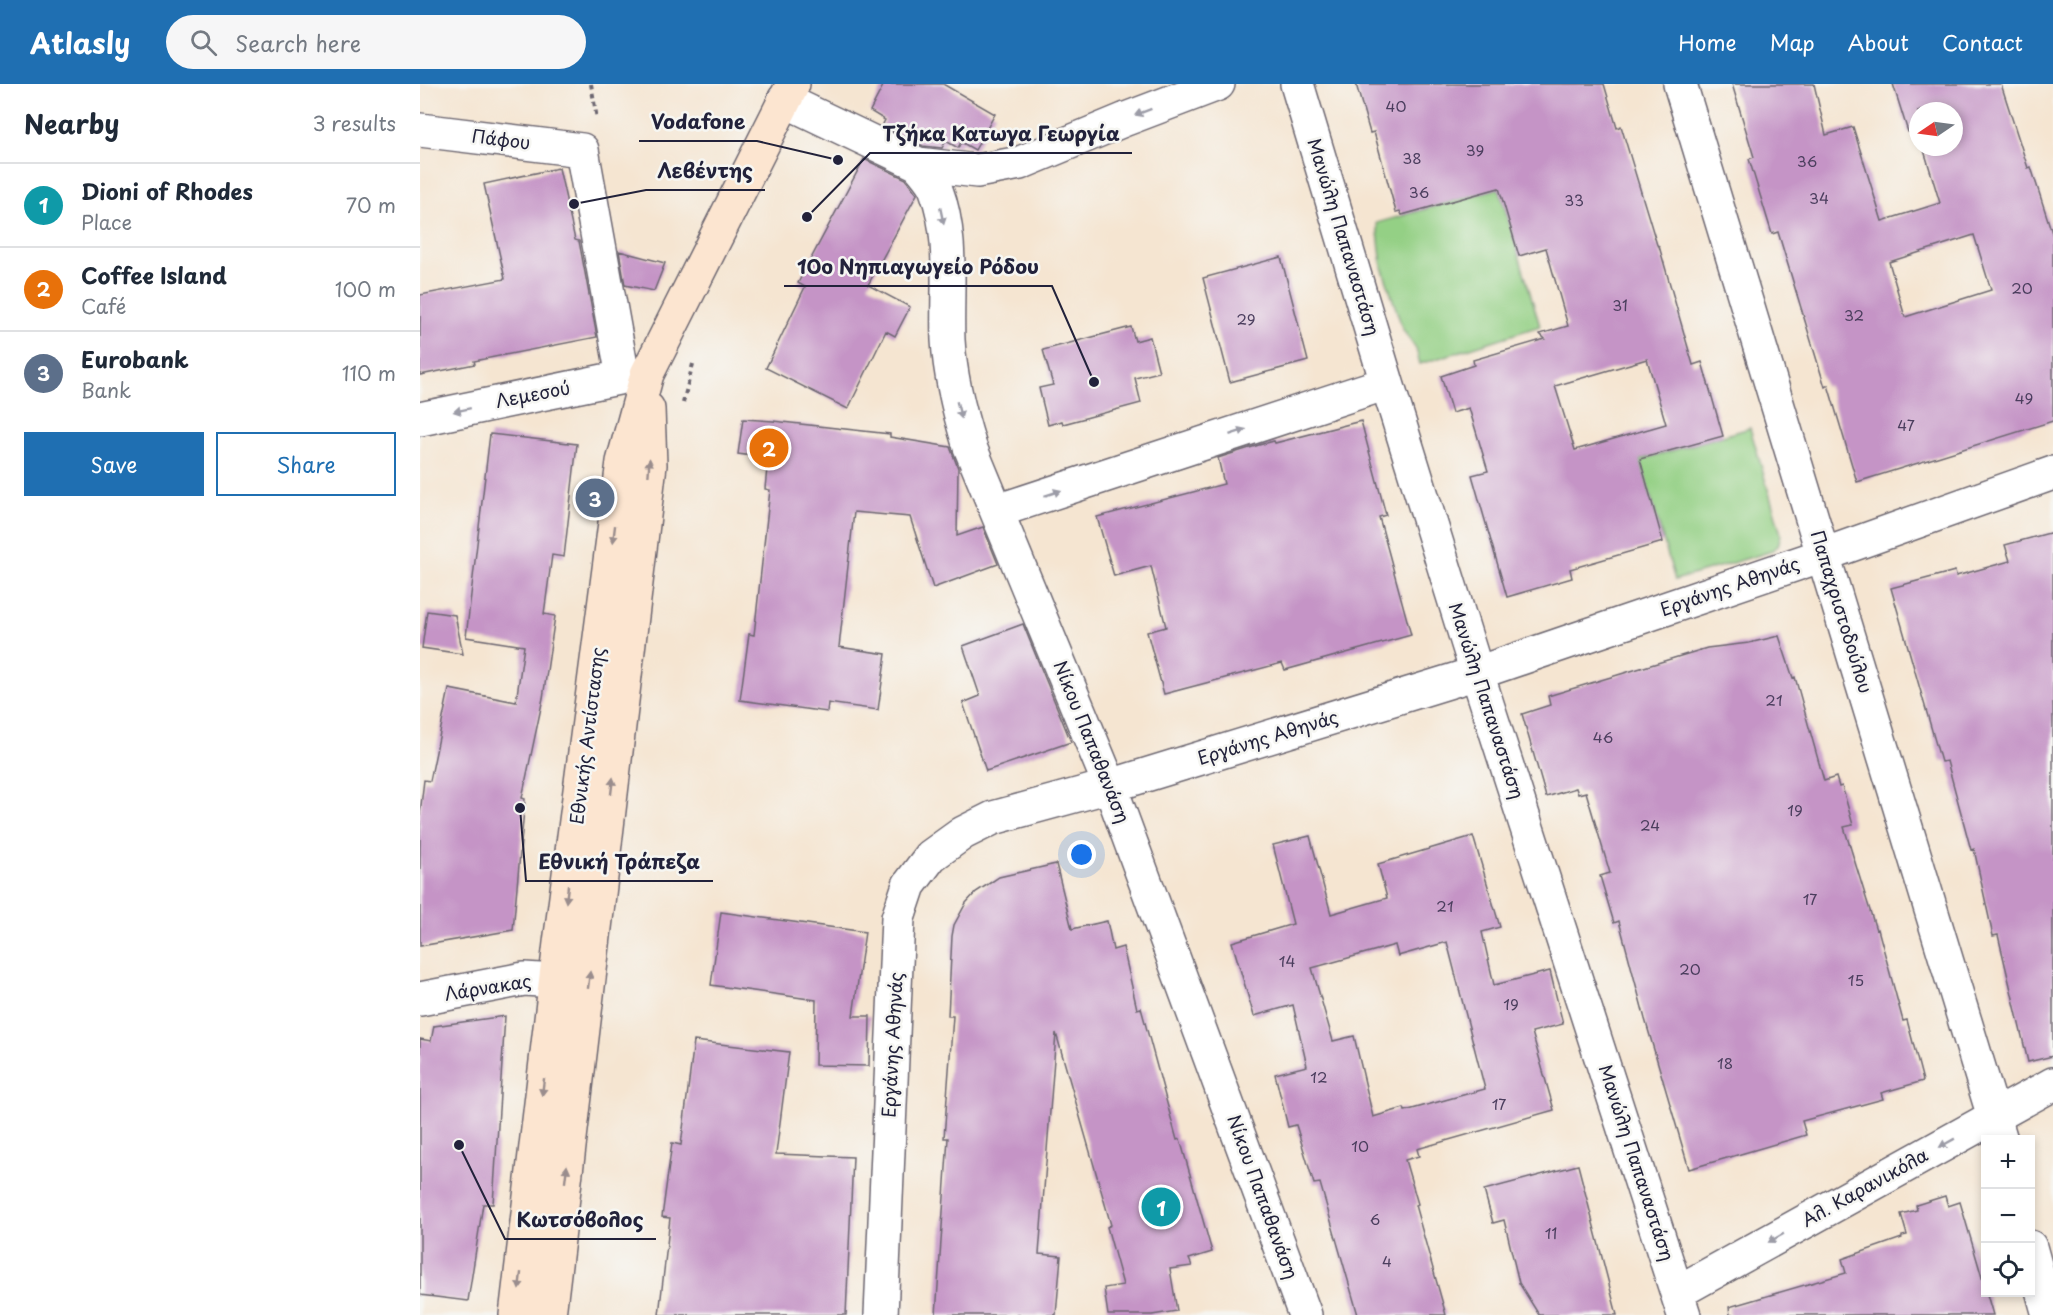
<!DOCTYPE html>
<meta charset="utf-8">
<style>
:root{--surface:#fff;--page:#f6f6f7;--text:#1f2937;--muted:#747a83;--line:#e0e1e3;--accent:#1f6fb2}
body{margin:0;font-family:"Playpen Sans",sans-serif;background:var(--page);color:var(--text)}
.controls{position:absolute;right:18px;bottom:18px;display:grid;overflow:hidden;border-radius:0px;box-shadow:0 3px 9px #0003}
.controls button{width:54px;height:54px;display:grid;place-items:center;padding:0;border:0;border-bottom:2px solid var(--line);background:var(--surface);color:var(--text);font:30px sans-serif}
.compass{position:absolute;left:1489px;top:18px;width:54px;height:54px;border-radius:50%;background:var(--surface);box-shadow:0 3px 9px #0003;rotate:257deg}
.you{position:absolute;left:662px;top:771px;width:21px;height:21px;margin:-15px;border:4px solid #fff;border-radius:50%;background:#1a73e8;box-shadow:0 0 0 9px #1a73e833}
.badge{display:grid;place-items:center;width:39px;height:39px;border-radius:50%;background:var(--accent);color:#fff;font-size:20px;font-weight:700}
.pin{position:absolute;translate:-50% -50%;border:3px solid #fff;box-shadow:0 2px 6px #0006}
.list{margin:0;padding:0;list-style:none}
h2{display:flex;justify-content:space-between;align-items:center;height:78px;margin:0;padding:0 24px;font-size:26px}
h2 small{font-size:20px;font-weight:400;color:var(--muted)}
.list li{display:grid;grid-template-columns:39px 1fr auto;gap:18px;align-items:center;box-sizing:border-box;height:84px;padding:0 24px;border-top:2px solid var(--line)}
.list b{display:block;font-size:22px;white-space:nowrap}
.list p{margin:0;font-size:20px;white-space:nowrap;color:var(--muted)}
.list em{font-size:20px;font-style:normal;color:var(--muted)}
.actions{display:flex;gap:12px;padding:18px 24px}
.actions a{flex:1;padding:14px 0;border:2px solid var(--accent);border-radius:0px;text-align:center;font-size:21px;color:var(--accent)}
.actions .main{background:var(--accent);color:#fff}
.icon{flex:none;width:33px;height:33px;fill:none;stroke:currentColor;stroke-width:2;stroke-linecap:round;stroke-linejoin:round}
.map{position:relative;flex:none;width:1633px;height:1231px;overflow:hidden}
header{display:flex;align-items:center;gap:36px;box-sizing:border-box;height:84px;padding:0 30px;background:var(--accent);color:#fff}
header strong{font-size:28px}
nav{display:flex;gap:33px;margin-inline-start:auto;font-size:21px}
.search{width:420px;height:54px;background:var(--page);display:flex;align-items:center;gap:15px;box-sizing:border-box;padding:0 21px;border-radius:33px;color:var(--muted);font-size:22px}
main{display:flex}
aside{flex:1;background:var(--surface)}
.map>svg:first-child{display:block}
</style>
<header>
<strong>Atlasly</strong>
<div class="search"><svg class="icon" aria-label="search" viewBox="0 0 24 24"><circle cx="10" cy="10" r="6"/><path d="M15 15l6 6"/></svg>Search here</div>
<nav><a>Home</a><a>Map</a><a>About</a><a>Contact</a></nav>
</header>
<main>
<aside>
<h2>Nearby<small>3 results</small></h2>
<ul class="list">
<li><span class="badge" style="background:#0f9aa8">1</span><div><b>Dioni of Rhodes</b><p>Place</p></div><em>70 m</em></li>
<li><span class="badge" style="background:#e8710a">2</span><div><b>Coffee Island</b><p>Café</p></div><em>100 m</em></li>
<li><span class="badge" style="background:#5c6f8a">3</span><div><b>Eurobank</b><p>Bank</p></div><em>110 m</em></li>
</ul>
<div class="actions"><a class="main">Save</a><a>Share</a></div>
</aside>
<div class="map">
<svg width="1633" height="1231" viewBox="0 0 1633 1231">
<rect width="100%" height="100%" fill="#f6f6f2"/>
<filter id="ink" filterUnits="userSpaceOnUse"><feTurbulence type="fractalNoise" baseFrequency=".0167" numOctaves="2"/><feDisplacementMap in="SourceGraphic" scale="12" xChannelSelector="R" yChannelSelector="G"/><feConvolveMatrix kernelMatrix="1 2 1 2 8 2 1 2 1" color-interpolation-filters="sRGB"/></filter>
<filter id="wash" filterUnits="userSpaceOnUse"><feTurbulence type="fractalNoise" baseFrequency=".008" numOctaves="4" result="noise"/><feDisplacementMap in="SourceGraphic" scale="24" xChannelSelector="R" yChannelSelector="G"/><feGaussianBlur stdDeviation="1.35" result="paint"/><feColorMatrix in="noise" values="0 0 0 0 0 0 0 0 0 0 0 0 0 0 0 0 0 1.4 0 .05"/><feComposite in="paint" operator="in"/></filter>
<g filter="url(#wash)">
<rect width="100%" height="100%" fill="#f5e5d1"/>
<path fill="#94d085" stroke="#5b7960" stroke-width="1.5" d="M1079 104 1120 242 1000 280 996 265 983 246 962 183 957 139Z
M1330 344 1361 450 1358 462 1349 468 1255 496 1220 376Z"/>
<g id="blocks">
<path fill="#c594c6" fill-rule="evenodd" d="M464 0H523L575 30 555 66 541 58 538 64 526 57 522 64 503 62 462 42 465 36 450 27Z
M936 0H1184L1197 44 1201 42 1237 161 1239 162 1273 281 1282 278 1303 352 1220 375 1243 458 1150 485 1152 494 1087 513 1052 391 1068 387 1049 324 1032 329 1021 292 1054 281 1053 276 1125 255 1120 250 1148 242 1126 164 1099 172 1079 104 982 131 980 127 976 128 954 48 950 49ZM1227 275 1246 340 1155 366 1135 302Z
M1312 0H1394L1406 51 1433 43 1462 137 1520 119 1503 63H1534V27H1498V46L1488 48 1473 0H1581L1608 84 1611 83 1633 152V337L1437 398 1408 301 1405 303 1358 148 1352 150 1329 75 1334 73ZM1554 151 1571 206 1485 233 1469 178Z
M444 75 486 95 497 110 448 201 490 223 475 252 466 247 428 325 346 284 385 203 378 199Z
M139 84 155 156 159 157 177 253 54 277 55 280 0 291V211L85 195 64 100Z
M199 167 245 179 234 207 205 201Z
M861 173 888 277 810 298 783 194Z
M711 243 715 257 730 253 739 288 715 294 721 319 643 340 642 337 628 341 619 304 633 301 623 266Z
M323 335 353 337 470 350V353L530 363 538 384 537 452 563 443 578 480 513 504 490 433 434 428 419 563 466 570 458 626 408 619 407 628 320 616 329 550 334 551 350 406 345 405 348 374 318 370Z
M941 337 966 431 959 433 991 551 865 586 862 579 744 610 727 548 746 543 731 482 694 492 677 433 804 400 798 374 839 361 854 357 855 359Z
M70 350 157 360 144 473 132 471 124 530 135 532 123 614 102 714 105 715 93 846 0 862V730L4 696 10 697 29 605 96 618 104 562 46 553Z
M1633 448V972L1608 978 1578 851 1573 852 1554 765 1551 766 1527 677 1521 678 1471 504 1535 487 1536 492 1590 477 1585 461Z
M7 527 35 531 43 570 2 564Z
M603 540 651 658 566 687 543 619 560 612 543 562Z
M1359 552 1373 594 1375 593 1404 697 1416 693 1419 703 1422 702 1433 741 1424 743 1456 846 1458 845 1483 937 1487 936 1503 997 1461 1009 1463 1015 1382 1037 1386 1051 1269 1085 1225 935 1199 837 1194 839 1180 792 1190 789 1166 708 1158 710 1156 704 1126 713 1102 630 1130 621 1128 612 1287 564 1329 559Z
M890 752 911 830 967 814 958 780 1053 752 1080 843 1062 848 1074 901 1130 887 1143 940 1112 948 1134 1026 997 1065 999 1072 985 1076 998 1120 995 1121 1026 1231H938L900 1099 894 1100 876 1041 868 1043 855 990 887 982 873 921 834 932 812 858 873 840 853 761ZM1027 858 1065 1005 985 1027 984 1024 953 1033 934 952 913 957 892 884 975 861 978 872Z
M636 780 652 845 687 837 693 866 703 863 717 925 721 924 757 1056 760 1055 792 1168 769 1175 772 1182 750 1185 757 1227 732 1231H688L684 1204 703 1201 687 1143 691 1141 636 949 619 1170 641 1172 636 1231H516L528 1054H524L533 932H528L532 852 534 841 546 819 556 808 570 799 579 793Z
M301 828 445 848 433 932H450L449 982 395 981 396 916 291 901Z
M85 932 73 1120H63L48 1217 0 1211V955L11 957 14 942Z
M274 957 369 968 356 1070 433 1073 426 1231H239L250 1134 242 1133 252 1059 261 1061Z
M1158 1081 1197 1231H1119L1099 1199 1084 1136 1073 1139 1064 1106Z
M1525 1112 1528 1122 1540 1118 1573 1231H1310L1309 1223 1426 1189 1422 1175 1482 1154V1152L1487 1151 1481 1130 1497 1126 1496 1121Z"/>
</g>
</g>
<g filter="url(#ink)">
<use href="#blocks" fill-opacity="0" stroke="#6c6670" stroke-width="1.5"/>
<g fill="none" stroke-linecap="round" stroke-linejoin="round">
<g stroke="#6c6670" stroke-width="36">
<path id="minor" d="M877 0 967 299 1057 589 1264 1231
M1260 0 1581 1056
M364 16 498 80 557 87 600 79 706 35 798 0
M0 46 162 66 203 293
M498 80C504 88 513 97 516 106 534 153 526 207 528 256 530 293 539 328 550 363L690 702 885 1231
M0 335 203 293 225 290
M577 427 967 299
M0 915 104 895 136 897
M1610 1163 1629 1231
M1258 1208 1633 1000
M461 1231 478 834 489 801 511 772 543 749 573 734 690 702 1057 589 1403 471 1633 389"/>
</g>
<g stroke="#6c6670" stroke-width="36">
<path id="secondary" d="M96 1231 140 859 203 378 227 290 373 0
M129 1231 230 381 228 325"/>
</g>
<path stroke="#6c6670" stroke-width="4" stroke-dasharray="4.5 4.5" stroke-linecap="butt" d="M171 0 177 35
M263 319 273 280"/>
<use href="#minor" stroke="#fff" stroke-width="33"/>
<use href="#secondary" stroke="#fce5d0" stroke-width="33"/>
</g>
<defs><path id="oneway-solid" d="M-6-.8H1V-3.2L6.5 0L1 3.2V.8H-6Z" transform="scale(1.5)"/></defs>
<g fill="#9c9ca7">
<use href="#oneway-solid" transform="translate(723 28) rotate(159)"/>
<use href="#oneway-solid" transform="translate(522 132) rotate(78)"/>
<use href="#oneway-solid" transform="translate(42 326) rotate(168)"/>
<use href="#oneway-solid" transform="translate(539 326) rotate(75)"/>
<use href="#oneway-solid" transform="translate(818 348) rotate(-18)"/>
<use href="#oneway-solid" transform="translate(633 409) rotate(-18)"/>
<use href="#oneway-solid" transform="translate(1527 1059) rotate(151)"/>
<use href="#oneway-solid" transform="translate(1356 1154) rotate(151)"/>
</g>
<g fill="#9a8d8d">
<use href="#oneway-solid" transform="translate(229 383) rotate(-86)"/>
<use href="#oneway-solid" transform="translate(194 450) rotate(97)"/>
<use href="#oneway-solid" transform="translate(192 702) rotate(-83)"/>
<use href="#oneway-solid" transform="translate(147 810) rotate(97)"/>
<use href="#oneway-solid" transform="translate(169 896) rotate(-83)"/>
<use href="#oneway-solid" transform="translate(123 1003) rotate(97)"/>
<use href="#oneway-solid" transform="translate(146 1090) rotate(-83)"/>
<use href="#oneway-solid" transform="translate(100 1197) rotate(97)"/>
</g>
</g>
<g text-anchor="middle" stroke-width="5" stroke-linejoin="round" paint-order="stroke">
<g font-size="15" fill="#4b3e5e">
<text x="976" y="28">40</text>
<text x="1055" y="72">39</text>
<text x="992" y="80">38</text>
<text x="1387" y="83">36</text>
<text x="999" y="114">36</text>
<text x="1399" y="120">34</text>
<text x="1154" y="122">33</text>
<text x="1602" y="210">20</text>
<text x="1200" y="227">31</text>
<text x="1434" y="237">32</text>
<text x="826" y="241">29</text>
<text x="1604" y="320">49</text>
<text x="1486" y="347">47</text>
<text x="1354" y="622">21</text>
<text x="1183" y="659">46</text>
<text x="1375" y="732">19</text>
<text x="1230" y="747">24</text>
<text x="1390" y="821">17</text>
<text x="1025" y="828">21</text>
<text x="867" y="883">14</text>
<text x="1270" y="891">20</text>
<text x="1436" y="902">15</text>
<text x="1091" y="926">19</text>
<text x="1305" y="985">18</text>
<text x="899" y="999">12</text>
<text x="1079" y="1026">17</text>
<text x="940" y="1068">10</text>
<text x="955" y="1141">6</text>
<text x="1131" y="1155">11</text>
<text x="967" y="1183">4</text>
</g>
<g font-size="18" fill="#22223b" stroke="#f6f6f2">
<text transform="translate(81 56) rotate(7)" y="6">Πάφου</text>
<text transform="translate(923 153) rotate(73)" y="6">Μανώλη Παπαναστάση</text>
<text transform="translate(113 311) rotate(-11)" y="6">Λεμεσού</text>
<text transform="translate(1310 503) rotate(-19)" y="6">Εργάνης Αθηνάς</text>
<text transform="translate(1421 528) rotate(73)" y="6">Παπαχριστοδούλου</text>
<text transform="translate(1066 617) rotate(72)" y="6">Μανώλη Παπαναστάση</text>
<text transform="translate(168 652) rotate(-83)" y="6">Εθνικής Αντίστασης</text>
<text transform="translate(848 654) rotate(-17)" y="6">Εργάνης Αθηνάς</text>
<text transform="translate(671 658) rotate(68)" y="6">Νίκου Παπαθανάση</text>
<text transform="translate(68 904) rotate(-9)" y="6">Λάρνακας</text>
<text transform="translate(473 961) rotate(-87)" y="6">Εργάνης Αθηνάς</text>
<text transform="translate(1216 1079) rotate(72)" y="6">Μανώλη Παπαναστάση</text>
<text transform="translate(1445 1104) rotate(-29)" y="6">Αλ. Καρανικόλα</text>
<text transform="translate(842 1113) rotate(70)" y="6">Νίκου Παπαθανάση</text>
</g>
</g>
<path fill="none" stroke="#22223b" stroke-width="2" d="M418 76L337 57H219M387 133L450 69H712M154 120L226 106H345M674 298L632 202H364M100 724L106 797H293M39 1061L85 1155H236"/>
<g fill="#22223b" stroke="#f6f6f2" stroke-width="2">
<circle cx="418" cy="76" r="6"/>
<circle cx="387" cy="133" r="6"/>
<circle cx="154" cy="120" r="6"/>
<circle cx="674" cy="298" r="6"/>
<circle cx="100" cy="724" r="6"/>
<circle cx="39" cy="1061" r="6"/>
</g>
<g font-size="20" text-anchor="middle" font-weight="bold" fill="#22223b" stroke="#f6f6f2" stroke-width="5" stroke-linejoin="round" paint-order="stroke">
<text x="278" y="45">Vodafone</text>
<text x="581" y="57">Τζήκα Κατωγα Γεωργία</text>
<text x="285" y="94">Λεβέντης</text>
<text x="498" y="190">10ο Νηπιαγωγείο Ρόδου</text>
<text x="199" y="785">Εθνική Τράπεζα</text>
<text x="160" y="1143">Κωτσόβολος</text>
</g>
</svg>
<div class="controls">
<button>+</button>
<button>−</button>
<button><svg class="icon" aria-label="locate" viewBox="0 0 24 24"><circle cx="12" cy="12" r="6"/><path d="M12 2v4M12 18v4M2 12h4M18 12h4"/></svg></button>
</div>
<svg class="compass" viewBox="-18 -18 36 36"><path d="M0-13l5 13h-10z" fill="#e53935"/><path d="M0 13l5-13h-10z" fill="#747a83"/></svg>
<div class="you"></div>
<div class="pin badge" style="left:741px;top:1123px;background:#0f9aa8">1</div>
<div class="pin badge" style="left:349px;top:364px;background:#e8710a">2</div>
<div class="pin badge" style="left:175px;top:414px;background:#5c6f8a">3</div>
</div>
</main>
